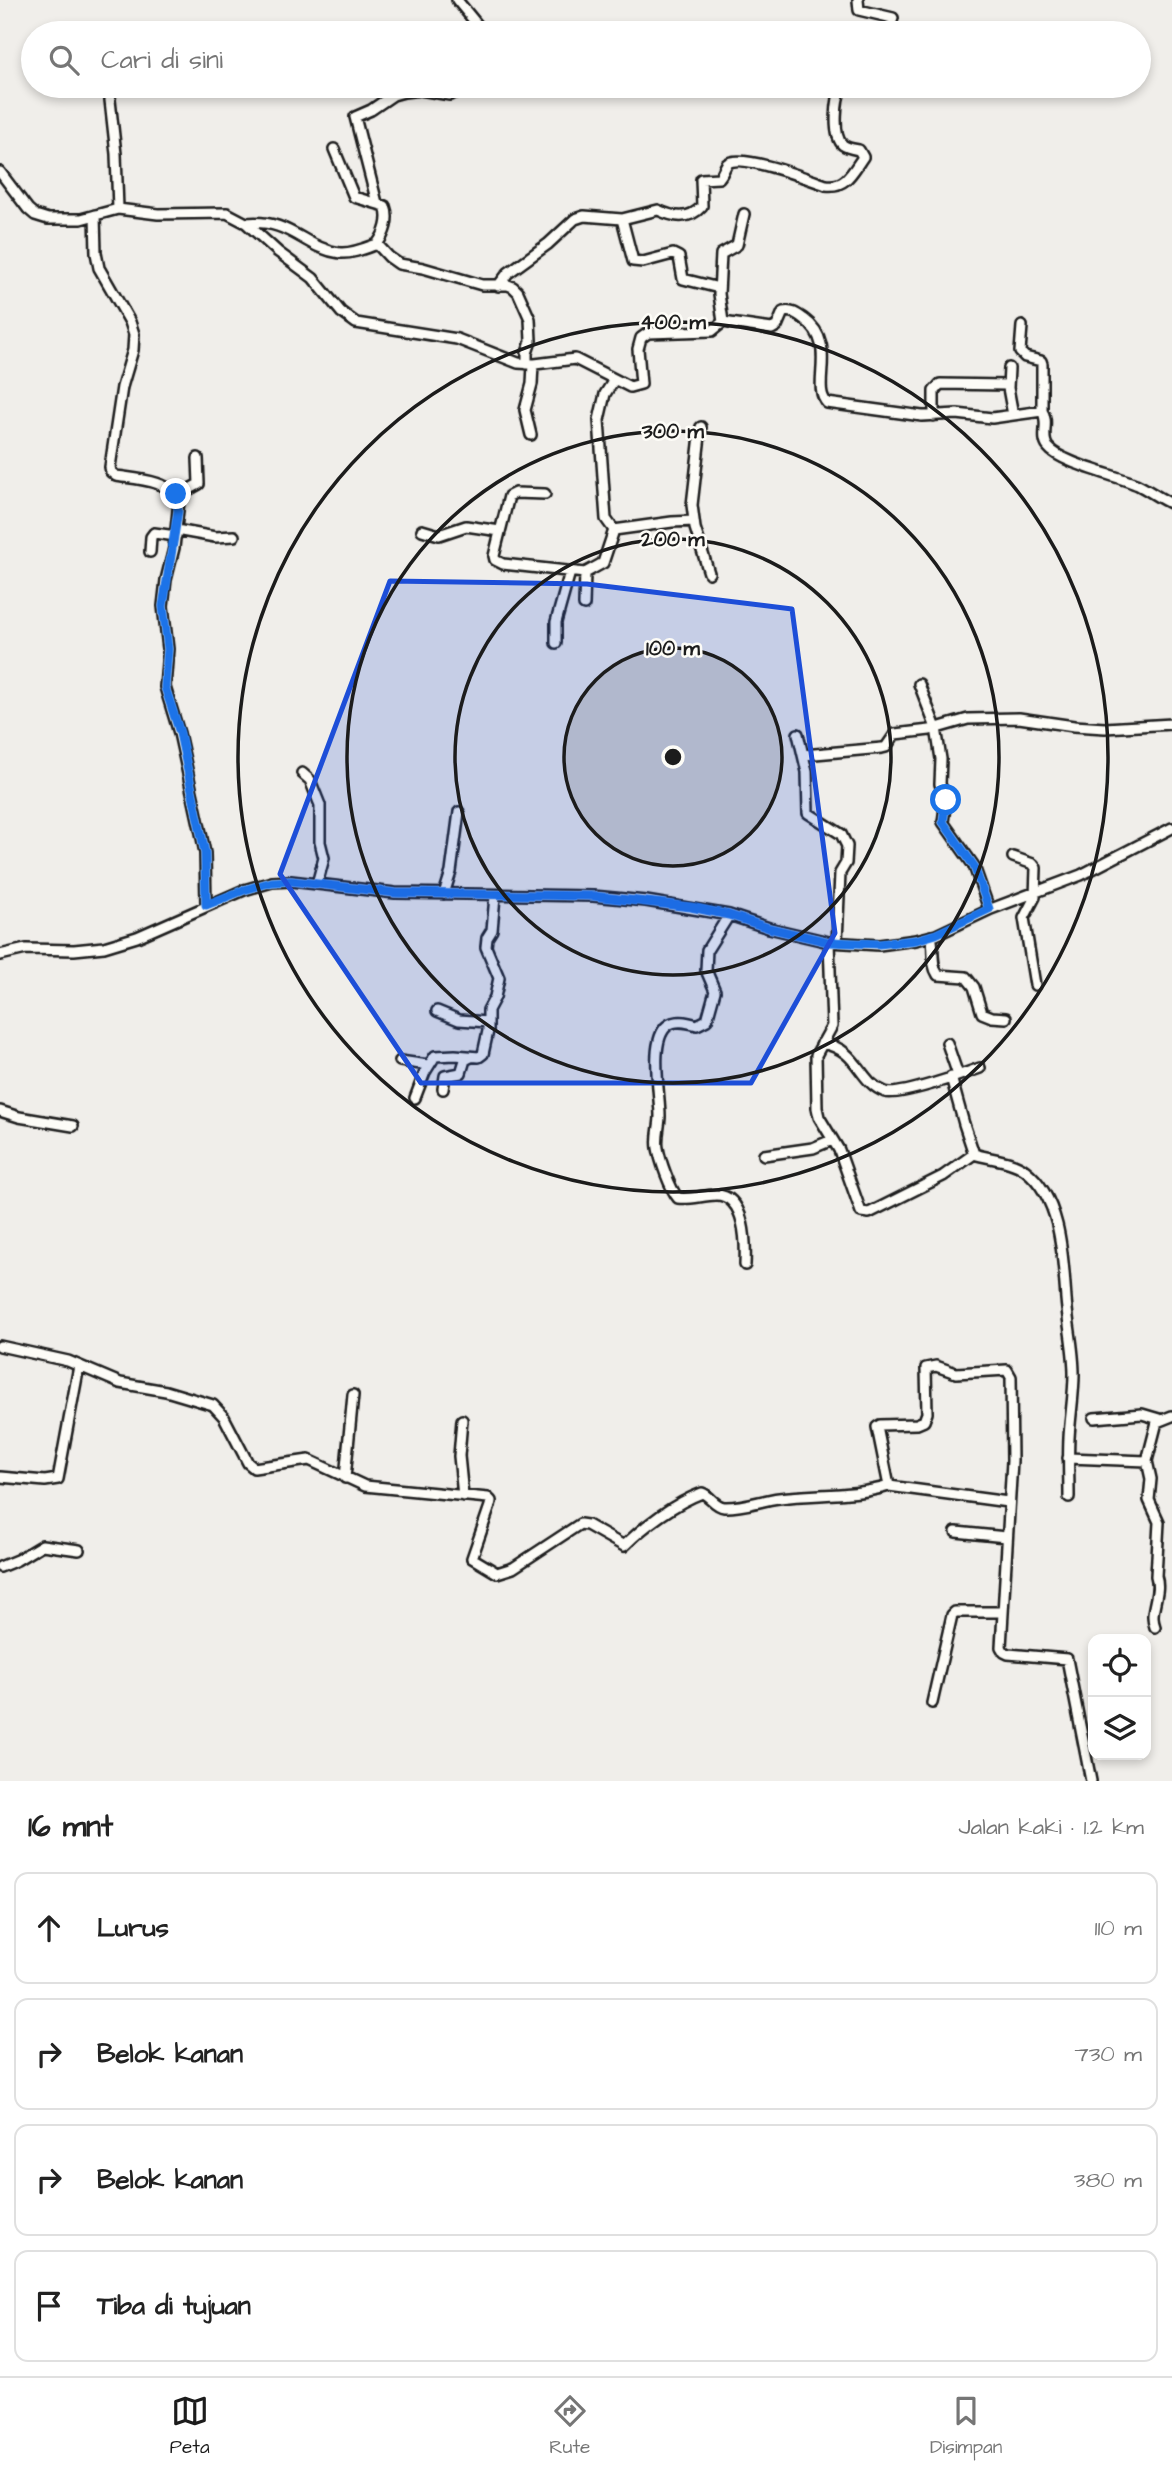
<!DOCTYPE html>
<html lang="id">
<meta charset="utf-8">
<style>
:root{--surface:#fff;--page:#f2f2f2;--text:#222;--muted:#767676;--line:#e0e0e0;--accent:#1c1c1c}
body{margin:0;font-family:"Architects Daughter",sans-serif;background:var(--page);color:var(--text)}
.controls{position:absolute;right:21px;bottom:21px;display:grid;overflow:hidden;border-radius:14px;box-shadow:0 4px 10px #0003}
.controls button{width:63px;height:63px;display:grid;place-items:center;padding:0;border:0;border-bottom:2px solid var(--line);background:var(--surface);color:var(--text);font:35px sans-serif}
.stop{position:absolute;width:21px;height:21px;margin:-16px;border:5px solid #1a73e8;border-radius:50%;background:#fff}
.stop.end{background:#1a73e8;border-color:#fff;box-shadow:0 2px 7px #0008}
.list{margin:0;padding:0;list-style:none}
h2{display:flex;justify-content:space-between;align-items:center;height:91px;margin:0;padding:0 28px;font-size:30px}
h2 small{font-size:23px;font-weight:400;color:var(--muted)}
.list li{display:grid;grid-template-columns:46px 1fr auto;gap:21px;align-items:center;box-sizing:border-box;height:112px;margin:0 14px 14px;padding:0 14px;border:2px solid var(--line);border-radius:14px}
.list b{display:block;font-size:26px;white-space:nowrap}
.list em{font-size:23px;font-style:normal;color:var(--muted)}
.icon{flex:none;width:38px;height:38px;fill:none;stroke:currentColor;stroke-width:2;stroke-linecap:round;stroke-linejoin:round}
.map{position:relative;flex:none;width:1172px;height:1781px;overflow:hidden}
.search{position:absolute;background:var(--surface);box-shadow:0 4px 10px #0003;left:21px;right:21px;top:21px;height:77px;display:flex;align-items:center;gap:18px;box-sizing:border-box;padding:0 24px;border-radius:38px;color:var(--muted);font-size:26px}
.sheet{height:595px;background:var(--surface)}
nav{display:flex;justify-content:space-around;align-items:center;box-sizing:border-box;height:98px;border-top:2px solid var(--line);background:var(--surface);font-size:19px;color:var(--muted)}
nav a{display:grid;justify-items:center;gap:4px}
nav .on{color:var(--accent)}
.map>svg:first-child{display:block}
</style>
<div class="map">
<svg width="1172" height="1781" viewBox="0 0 1172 1781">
<rect width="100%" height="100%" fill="#f0eeea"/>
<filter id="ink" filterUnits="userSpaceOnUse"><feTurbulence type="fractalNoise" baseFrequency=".0143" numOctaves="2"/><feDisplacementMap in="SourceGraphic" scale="14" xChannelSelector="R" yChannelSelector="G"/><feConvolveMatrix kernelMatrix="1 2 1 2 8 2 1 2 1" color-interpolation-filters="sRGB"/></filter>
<g filter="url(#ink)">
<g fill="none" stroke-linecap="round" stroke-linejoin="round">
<g stroke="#1c1c1c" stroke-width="14">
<path id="minor" d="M457 0 484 33
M858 0 859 10 893 18 888 33
M111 86 110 100 116 154 118 209
M0 172 28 209 35 215 48 219H81L118 209 158 214 227 213 246 223 278 252 313 278 341 312 356 323 457 339 518 363 535 364 575 359 630 387 641 384 638 349 641 338 648 333 712 331 723 322 772 329 777 326 783 312C792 310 797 314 804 319 839 344 810 386 827 403L922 416 957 414 992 418 1042 411C1050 422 1040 437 1048 447 1060 463 1119 476 1138 485 1150 491 1160 499 1172 504
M377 203 355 117 371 110 393 95 404 92 420 90 450 95 473 86
M95 215 96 253 99 268 130 322 134 334 133 350 122 387 110 467 111 472 116 476C135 479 171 480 179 501L174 548 166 580 163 606 168 649 165 687 179 733 201 833 205 853 206 905
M622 219 633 261 643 262 673 254 679 257 683 279 719 288
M246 223C290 218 305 249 340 253 352 254 366 248 377 244 385 234 390 219 385 206L354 197 334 149
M377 244 389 257 399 264 423 268 482 285H508L513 287 518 292 530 319 531 341 527 353V364
M498 286 508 273 548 244 575 219 584 216 622 219 658 210C673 217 689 221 702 206L701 179 719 178C723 174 724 168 727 164 739 152 811 180 826 185 846 188 853 171 863 157L859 150C854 149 847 148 843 145 832 136 836 98 842 86
M723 322 719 294 721 254 737 245 744 214
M1022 326 1020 352 1025 357 1041 361 1042 364V411
M1009 368 1008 388 1013 415
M934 416V391L940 384 1007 385
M701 427 692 505 695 528 709 573
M531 435 525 410 532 384 533 364
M176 493 188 490 199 484 198 458
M545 494 515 493 509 496 494 556 495 560 503 564 585 573 603 563 614 530 606 519 599 420 605 394 614 380
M176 530 215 537 234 536
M422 530 439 535 466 526 500 531
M614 530 672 522 694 521
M150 552 151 537 154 533 176 536
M584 605 585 573
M556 643V622L570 572
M919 684 936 728 941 759 940 784 946 800 943 822 974 866 989 909
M798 734 807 772 808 813 841 834 847 846 846 863 840 873 837 942
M804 755 882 748 886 747 895 734 930 730 968 719 1019 718 1074 726 1105 728 1172 724
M302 773 310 780 320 805V842L324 858 317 884
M1013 857 1033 864 1036 868 1035 897 1024 918 1035 985
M444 894 451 872 459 812
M729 915 707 950 706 970 715 991 707 1020 697 1025C687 1022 675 1019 667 1026 649 1041 660 1094 660 1116 660 1126 656 1137 658 1148 660 1160 670 1189 678 1198 691 1200 703 1195 716 1195 746 1195 746 1244 745 1265
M931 936C935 949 930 963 938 975L966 977 974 987 982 1013 992 1017 1006 1018
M829 942 832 1026 816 1055 817 1108 819 1117 839 1150 861 1212 869 1213 943 1176 974 1154C990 1159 1012 1160 1025 1170 1062 1198 1063 1259 1066 1299 1068 1325 1074 1349 1074 1374 1074 1395 1070 1417 1069 1438 1068 1458 1069 1478 1069 1497
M0 955 26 949 74 950 104 947 137 937 244 890 272 882 291 881 395 893 593 896 646 901 729 915 769 928 829 942 879 945 916 940 936 935 991 909 1081 875 1172 828
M437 1011 459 1020 488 1022
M822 1043C860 1050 857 1081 885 1092 898 1097 964 1074 980 1068
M947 1043 958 1075
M400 1061 428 1065
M951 1077 964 1124 974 1154
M443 1089 445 1076 461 1073 465 1060 471 1057
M415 1098 425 1072 435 1056 455 1055 479 1057 483 1054 488 1031V1010L495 997 499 978 486 947 487 938 492 930 495 896
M0 1111 19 1117 73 1126
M764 1155 813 1148 832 1140
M0 1346 68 1361 120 1383 166 1391 213 1405 224 1417 248 1463 254 1468 309 1460 365 1486 488 1498 491 1501 490 1506 472 1558 497 1573 513 1568 580 1524 587 1525 624 1546C644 1526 675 1503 702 1493 711 1496 714 1506 724 1507 742 1508 762 1500 779 1498 815 1493 853 1497 889 1486L877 1427 880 1425 917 1424 924 1421 927 1413 926 1368 936 1366 956 1373 1007 1370 1011 1377 1012 1461 1001 1647 1004 1652 1008 1654 1067 1659 1091 1781
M1094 1418 1142 1414 1159 1419
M462 1420 459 1456 463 1496
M1068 1458 1147 1461
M0 1477 45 1481 58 1479 79 1366
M345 1478 353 1395
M889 1486 1008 1502
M956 1532 1006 1537
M0 1567 17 1560 42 1545 79 1550
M1155 1627C1148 1610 1162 1594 1156 1576L1159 1522 1149 1500 1151 1479 1147 1461 1157 1422 1172 1416
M932 1703 952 1615 955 1612H1003"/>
</g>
<use href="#minor" stroke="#fdfcf7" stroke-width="9"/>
</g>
</g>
<g fill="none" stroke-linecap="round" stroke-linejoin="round" filter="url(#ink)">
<path stroke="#1a73e8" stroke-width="9" d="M176 494 178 511 163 606 168 649 165 687 180 733 201 833 205 853 206 905 244 890 272 882 291 881 396 893 593 896 691 907 729 915 769 928 829 942 879 944 916 940 936 934 989 909 974 866 943 822 946 800"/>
</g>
<path fill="#1d4ed8" fill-opacity="0.2" stroke="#1d4ed8" stroke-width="5" stroke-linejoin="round" d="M390 581 587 584 792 609 835 933 751 1083H421L280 874Z"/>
<circle cx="673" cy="757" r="109" fill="#1c1c1c" fill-opacity=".12"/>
<g fill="none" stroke="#1c1c1c" stroke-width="3.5">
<circle cx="673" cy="757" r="109"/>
<circle cx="673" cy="757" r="218"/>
<circle cx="673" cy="757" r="326"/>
<circle cx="673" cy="757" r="435"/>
</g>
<circle cx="673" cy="757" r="10" fill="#1c1c1c" stroke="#fdfcf7" stroke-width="3.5"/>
<g font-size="21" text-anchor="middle" font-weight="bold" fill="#1c1c1c" stroke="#fdfcf7" stroke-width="5" stroke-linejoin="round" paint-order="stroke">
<text x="673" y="329">400 m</text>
<text x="673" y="438">300 m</text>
<text x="673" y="546">200 m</text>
<text x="673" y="655">100 m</text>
</g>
</svg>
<div class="controls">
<button><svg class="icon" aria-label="locate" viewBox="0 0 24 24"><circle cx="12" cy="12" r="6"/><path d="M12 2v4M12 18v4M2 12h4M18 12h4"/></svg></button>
<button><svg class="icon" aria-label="layers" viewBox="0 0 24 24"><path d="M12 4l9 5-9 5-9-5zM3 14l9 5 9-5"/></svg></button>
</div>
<div class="stop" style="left:946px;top:800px"></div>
<div class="stop end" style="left:176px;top:494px"></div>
<div class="search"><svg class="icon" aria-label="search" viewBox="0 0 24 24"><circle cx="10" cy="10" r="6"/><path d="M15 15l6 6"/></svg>Cari di sini</div>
</div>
<section class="sheet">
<h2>16 mnt<small>Jalan kaki · 1.2 km</small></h2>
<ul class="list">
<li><svg class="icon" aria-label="ahead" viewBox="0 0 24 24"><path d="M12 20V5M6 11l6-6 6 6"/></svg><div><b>Lurus</b></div><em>110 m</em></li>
<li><svg class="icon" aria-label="right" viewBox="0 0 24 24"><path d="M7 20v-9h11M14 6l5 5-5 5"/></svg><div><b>Belok kanan</b></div><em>730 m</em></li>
<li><svg class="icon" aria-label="right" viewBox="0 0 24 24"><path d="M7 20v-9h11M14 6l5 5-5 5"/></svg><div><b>Belok kanan</b></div><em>380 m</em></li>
<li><svg class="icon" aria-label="arrive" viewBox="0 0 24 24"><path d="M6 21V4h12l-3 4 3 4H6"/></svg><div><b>Tiba di tujuan</b></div></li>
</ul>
</section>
<nav>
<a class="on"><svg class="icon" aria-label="map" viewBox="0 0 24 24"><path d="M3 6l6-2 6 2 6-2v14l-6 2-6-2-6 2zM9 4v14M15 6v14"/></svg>Peta</a>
<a><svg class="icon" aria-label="directions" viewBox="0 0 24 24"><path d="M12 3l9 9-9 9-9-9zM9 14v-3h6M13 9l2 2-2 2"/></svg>Rute</a>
<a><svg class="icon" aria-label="saved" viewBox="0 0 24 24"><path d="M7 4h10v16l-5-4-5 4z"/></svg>Disimpan</a>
</nav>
